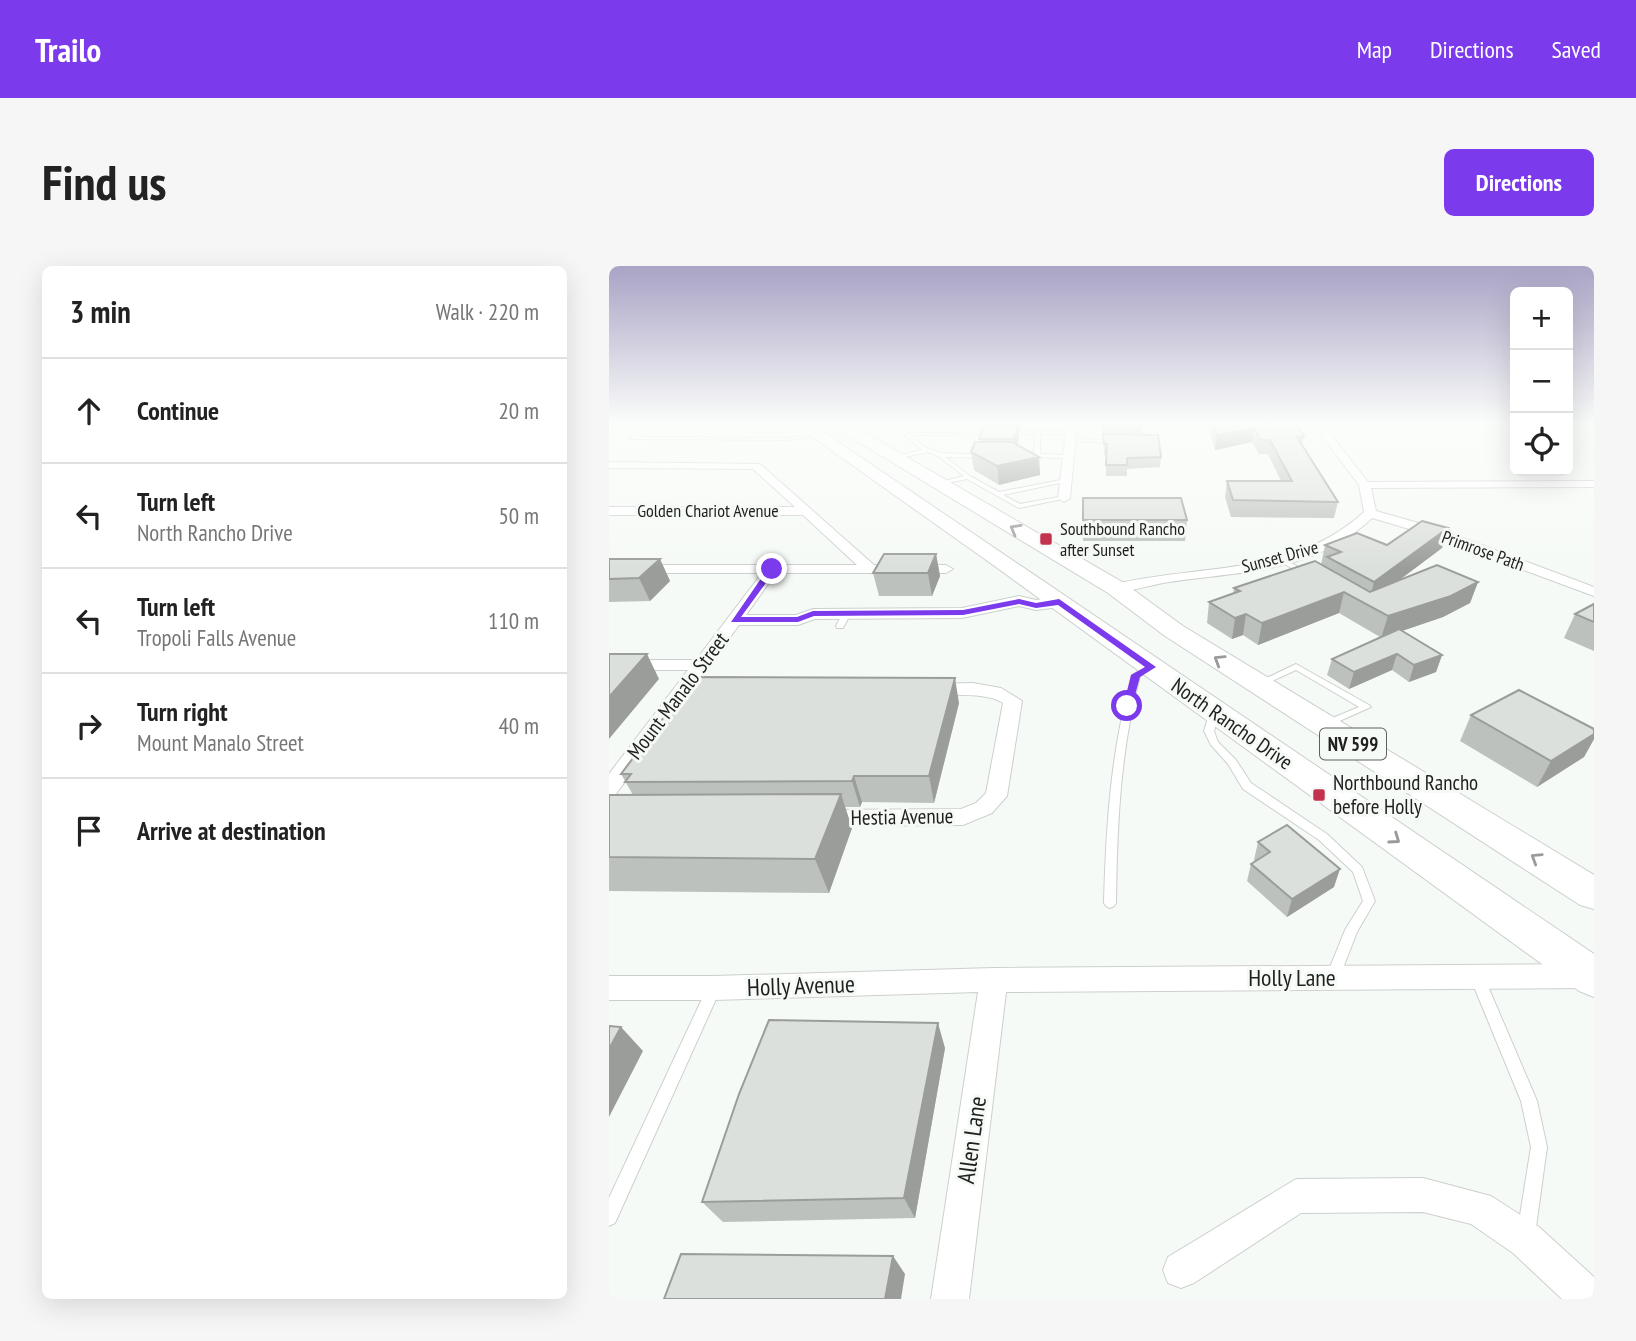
<!DOCTYPE html>
<meta charset="utf-8">
<style>
:root{--surface:#fff;--page:#f6f6f6;--text:#222;--muted:#767676;--line:#e0e0e0;--accent:#7c3aed}
body{margin:0;font-family:"PT Sans Narrow",sans-serif;background:var(--page);color:var(--text)}
.controls{position:absolute;right:21px;top:21px;display:grid;overflow:hidden;border-radius:10px;box-shadow:0 7px 28px #0002}
.controls button{width:63px;height:63px;display:grid;place-items:center;padding:0;border:0;border-bottom:2px solid var(--line);background:var(--surface);color:var(--text);font:35px sans-serif}
.stop{position:absolute;width:21px;height:21px;margin:-16px;border:5px solid #7c3aed;border-radius:50%;background:#fff}
.stop.end{background:#7c3aed;border-color:#fff;box-shadow:0 2px 7px #0008}
.list{margin:0;padding:0;list-style:none}
h2{display:flex;justify-content:space-between;align-items:center;height:91px;margin:0;padding:0 28px;font-size:30px}
h2 small{font-size:23px;font-weight:400;color:var(--muted)}
.list li{display:grid;grid-template-columns:46px 1fr auto;gap:21px;align-items:center;box-sizing:border-box;height:105px;padding:0 28px;border-top:2px solid var(--line)}
.list b{display:block;font-size:26px;white-space:nowrap}
.list p{margin:0;font-size:23px;white-space:nowrap;color:var(--muted)}
.list em{font-size:23px;font-style:normal;color:var(--muted)}
.icon{flex:none;width:38px;height:38px;fill:none;stroke:currentColor;stroke-width:2;stroke-linecap:round;stroke-linejoin:round}
.map{position:relative;flex:none;width:985px;height:1033px;overflow:hidden;border-radius:10px}
header{display:flex;align-items:center;gap:42px;box-sizing:border-box;height:98px;padding:0 35px;background:var(--accent);color:#fff}
header strong{font-size:33px}
nav{display:flex;gap:38px;margin-inline-start:auto;font-size:24px}
.intro{display:flex;align-items:center;justify-content:space-between;box-sizing:border-box;height:168px;padding:0 42px}
h1{margin:0;font-size:49px}
.button{padding:18px 32px;border-radius:10px;background:var(--accent);color:#fff;font-size:24px;font-weight:700}
main{display:flex;gap:42px;padding:0 42px}
aside{flex:1;background:var(--surface);border-radius:10px;box-shadow:0 7px 28px #0002}
.map>svg:first-child{display:block}
</style>
<header>
<strong>Trailo</strong>
<nav><a>Map</a><a>Directions</a><a>Saved</a></nav>
</header>
<div class="intro"><h1>Find us</h1><a class="button">Directions</a></div>
<main>
<aside>
<h2>3 min<small>Walk · 220 m</small></h2>
<ul class="list">
<li><svg class="icon" aria-label="ahead" viewBox="0 0 24 24"><path d="M12 20V5M6 11l6-6 6 6"/></svg><div><b>Continue</b></div><em>20 m</em></li>
<li><svg class="icon" aria-label="left" viewBox="0 0 24 24"><path d="M17 20v-9H6M10 6l-5 5 5 5"/></svg><div><b>Turn left</b><p>North Rancho Drive</p></div><em>50 m</em></li>
<li><svg class="icon" aria-label="left" viewBox="0 0 24 24"><path d="M17 20v-9H6M10 6l-5 5 5 5"/></svg><div><b>Turn left</b><p>Tropoli Falls Avenue</p></div><em>110 m</em></li>
<li><svg class="icon" aria-label="right" viewBox="0 0 24 24"><path d="M7 20v-9h11M14 6l5 5-5 5"/></svg><div><b>Turn right</b><p>Mount Manalo Street</p></div><em>40 m</em></li>
<li><svg class="icon" aria-label="arrive" viewBox="0 0 24 24"><path d="M6 21V4h12l-3 4 3 4H6"/></svg><div><b>Arrive at destination</b></div></li>
</ul>
</aside>
<div class="map">
<svg width="985" height="1033" viewBox="0 0 985 1033">
<rect width="100%" height="100%" fill="#f6faf6"/>
<g fill="none" stroke-linecap="round" stroke-linejoin="round">
<g stroke="#ccd0cc" stroke-width="2">
<path id="service" d="M44 157H49L29 171 176 172 212 169 214 170 176 174 23 173 21 172Z
M162 157H185L196 159 194 160Z
M463 166 461 168H431V188L461 189 459 192 415 191V189L425 188 427 168 302 169 315 181 332 187 378 189 376 192 336 191 361 210 390 226 457 213 460 215 394 229 411 238 455 230 458 232 410 242 358 213 328 219V217L355 210 329 190 319 186 286 193 283 191 313 184 296 169 298 167Z
M461 173 507 174 509 175 507 176 459 175Z
M671 293H675L702 308 695 310 671 295Z
M235 345H238L242 347 234 362H228L227 360Z
M542 398 545 399V403L531 410C511 485 508 560 507 637L505 640 501 642 497 640 495 637C497 559 502 484 523 409Z
M687 398 760 439 762 441 717 461 712 458 714 456 750 441 687 404 652 420 649 421 645 418Z
M606 443 611 446 605 465 609 476 627 494 642 517 718 568 753 601 766 635 748 666 729 715 724 717 719 715 717 711 736 664 754 635 744 606 710 574 634 523 619 498 602 479 595 465 601 446Z
M868 705 873 707 875 711 928 835 938 881 926 968 923 974 917 977 911 974 908 968 922 881 912 835 861 711 863 707Z
M105 716 110 718 112 722 6 957 0 960V932L100 718Z"/>
</g>
<g stroke="#ccd0cc" stroke-width="2">
<path id="minor" d="M458 157H468L461 232 455 236 449 232Z
M703 157H713L759 216 985 215V221L762 222 767 245 827 262 985 321V330L817 268 763 252C705 307 635 305 560 316 545 318 515 328 502 325L500 322 502 319C590 297 683 312 755 246L750 219Z
M0 196 151 198 265 299H337L344 303 337 307H167L137 349H187L204 343 353 342 410 330 427 334 450 331 458 336 450 341 427 344 410 340 353 352 206 353 189 359H130L7 528 0 530V508L79 404H0V394H87L153 307H0V299H248L194 249H0V241H186L144 203 0 202Z
M364 417 392 422 413 435 398 530 383 547 354 559 213 560 205 558 202 552 205 546 213 544 352 543 367 537 377 527 394 437C371 422 323 435 312 423L321 418Z
M978 698 985 701V719L978 722 397 726 360 1033H322L369 726 105 734H0V710H105L385 702Z
M814 912 882 930 930 961 985 1011V1033H953L904 987 862 958 814 946 692 947 585 1017 572 1022 559 1017 554 1004 559 991 687 913Z"/>
</g>
<g stroke="#ccd0cc" stroke-width="2">
<path id="primary" d="M184 157H201L985 688V731L970 725 387 301Z
M223 157H239L515 317 574 360 985 609V643L971 639 556 370 499 327 225 161Z"/>
</g>
<use href="#service" fill="#fff" fill-rule="evenodd"/>
<use href="#minor" fill="#fff" fill-rule="evenodd"/>
<use href="#primary" fill="#fff" fill-rule="evenodd"/>
</g>
<path fill="#bdc1bd" d="M378 157H413L411 164H409L410 171 408 179 430 191 431 209 390 219 365 204 362 186 371 176 370 173 379 159Z
M493 157H533V169L552 191 551 201 518 203V210H497V189H495Z
M599 157H686L695 171 693 179 729 236 725 252 622 251 616 231 618 215H672L659 188H650L643 176 606 184Z
M474 254H578L576 275H474Z
M839 262 833 282 788 315 869 316 861 337 834 351 793 365 833 389 827 406 800 416 783 404 740 423 718 409 723 393 771 371 730 347 649 379 634 369 623 373 598 357 600 336 624 328 625 322 712 299 716 279H778Z
M327 288 331 310 323 330H270L264 307Z
M0 293H51L61 315 41 335 0 336Z
M985 338V385L955 372 966 348Z
M350 437 325 537 253 536 251 541H236L243 562 220 627 0 625V529H24L12 508Z
M862 449 985 463V473L975 491 928 521 851 475Z
M649 576 725 621 678 651 638 615 642 598 646 595 645 594Z
M336 782 306 952 114 956 93 936Z"/>
<path fill="#9a9d9a" d="M409 159 410 171 406 185 405 173Z
M645 162 643 176 606 184 608 169Z
M430 191 431 209 390 219 388 200Z
M839 262 833 282 760 337 765 316Z
M327 288 331 310 323 330 319 307Z
M51 293 61 315 41 335 30 312Z
M869 316 861 337 834 351 772 372 779 350Z
M735 326 730 347 649 379 653 357Z
M637 348 634 369 623 373 626 352Z
M38 388 50 413 0 473V431Z
M788 388 783 404 740 423 745 406Z
M833 389 827 406 800 416 805 399Z
M346 412 350 437 325 537 320 510Z
M985 468V473L975 491 928 521 942 495Z
M245 510 253 536 251 541 243 515Z
M232 528 243 562 220 627 206 593Z
M731 603 725 621 678 651 683 633Z
M329 757 336 782 306 952 295 932Z
M12 761 34 785 0 851V783Z
M284 990 296 1008 292 1033H276Z"/>
<path fill="#dce0dc" stroke="#9a9d9a" stroke-width="2" d="M494 157H533L534 160 494 159Z
M604 157H686L694 168 695 171H688L729 236 624 234 618 215H683L661 174H652L645 162 608 169Z
M375 159H409L405 173H370Z
M494 168 549 169 552 191 518 192V199H497L498 178H495Z
M366 176H403L430 191 388 200 362 186Z
M474 232H572L578 254H474Z
M813 255 839 262 765 316 718 291 732 286 716 279 748 267 778 279Z
M275 288H327L319 307H264Z
M0 293H51L30 312 0 313Z
M706 295 761 326 828 299 869 316 842 330 779 350 735 326 653 357 637 348 626 352 600 336 631 325 625 322Z
M985 338V356L966 348Z
M790 363 833 389 805 399 788 388 745 406 723 393Z
M0 388H38L0 431Z
M85 411 346 412 320 510H245L243 515 16 516 22 508H12Z
M910 424 985 463V468L942 495 862 449Z
M232 528 206 593 0 591V529Z
M678 559 731 603 683 633 642 598 661 586 649 576Z
M160 754 329 757 295 932 93 936 130 828Z
M0 760 12 761 0 783Z
M72 988 284 990 276 1033H55Z"/>
<defs><path id="oneway-chevron" d="M-2-3.5L2.5 0L-2 3.5" fill="none" stroke-width="1.6" stroke-linecap="round" stroke-linejoin="round" transform="scale(1.75)"/></defs>
<g stroke="#9a9a9a">
<use href="#oneway-chevron" transform="translate(406 263) rotate(-150)"/>
<use href="#oneway-chevron" transform="translate(610 394) rotate(-148)"/>
<use href="#oneway-chevron" transform="translate(786 573) rotate(35)"/>
<use href="#oneway-chevron" transform="translate(927 592) rotate(-148)"/>
</g>
<linearGradient id="sky" x2="0" y2="1"><stop stop-color="#a9a3c5"/><stop offset="0.52" stop-color="#fbfdfb"/><stop offset="1" stop-color="#fbfdfb" stop-opacity="0"/></linearGradient>
<rect width="985" height="302" fill="url(#sky)"/>
<path fill="#7c3aed" d="M160 301 167 303 132 351H188L204 345 354 344 410 333 427 337 450 333 547 401 531 411 523 440 514 442 522 409 536 401 449 339 427 342 410 338 354 349 205 350 189 356H122Z"/>
<g fill="#c3334f" stroke="#f6faf6" stroke-width="2.5">
<rect x="430" y="266" width="14" height="14" rx="3.5"/>
<rect x="703" y="522" width="14" height="14" rx="3.5"/>
</g>
<g text-anchor="middle" stroke-width="6" stroke-linejoin="round" paint-order="stroke">
<g font-size="18" fill="#1e1f1e" stroke="#f6faf6">
<text x="99" y="251">Golden Chariot Avenue</text>
<text transform="translate(874 285) rotate(20)" y="6">Primrose Path</text>
<text transform="translate(671 291) rotate(-15)" y="6">Sunset Drive</text>
</g>
<g font-size="18" fill="#1e1f1e" stroke="#f6faf6" text-anchor="start">
<text x="451" y="269">Southbound Rancho<tspan x="451" dy="21">after Sunset</tspan></text>
</g>
<rect fill="#f6faf6" stroke="#5f615f" stroke-width="2" x="711" y="462.5" width="66" height="31" rx="5"/>
<g font-size="19" font-weight="bold" fill="#1e1f1e">
<text x="744" y="485">NV 599</text>
</g>
<g font-size="21" fill="#1e1f1e" stroke="#f6faf6">
<text transform="translate(69 430) rotate(-53)" y="7">Mount Manalo Street</text>
<text transform="translate(623 458) rotate(35)" y="7">North Rancho Drive</text>
<text transform="translate(293 551) rotate(-1)" y="7">Hestia Avenue</text>
</g>
<g font-size="21" fill="#1e1f1e" stroke="#f6faf6" text-anchor="start">
<text x="724" y="524">Northbound Rancho<tspan x="724" dy="24">before Holly</tspan></text>
</g>
<g font-size="24" fill="#1e1f1e" stroke="#f6faf6">
<text x="683" y="720">Holly Lane</text>
<text transform="translate(192 720) rotate(-2)" y="8">Holly Avenue</text>
<text transform="translate(363 874) rotate(-82)" y="8">Allen Lane</text>
</g>
</g>
</svg>
<div class="controls">
<button>+</button>
<button>−</button>
<button><svg class="icon" aria-label="locate" viewBox="0 0 24 24"><circle cx="12" cy="12" r="6"/><path d="M12 2v4M12 18v4M2 12h4M18 12h4"/></svg></button>
</div>
<div class="stop" style="left:518px;top:440px"></div>
<div class="stop end" style="left:163px;top:303px"></div>
</div>
</main>
